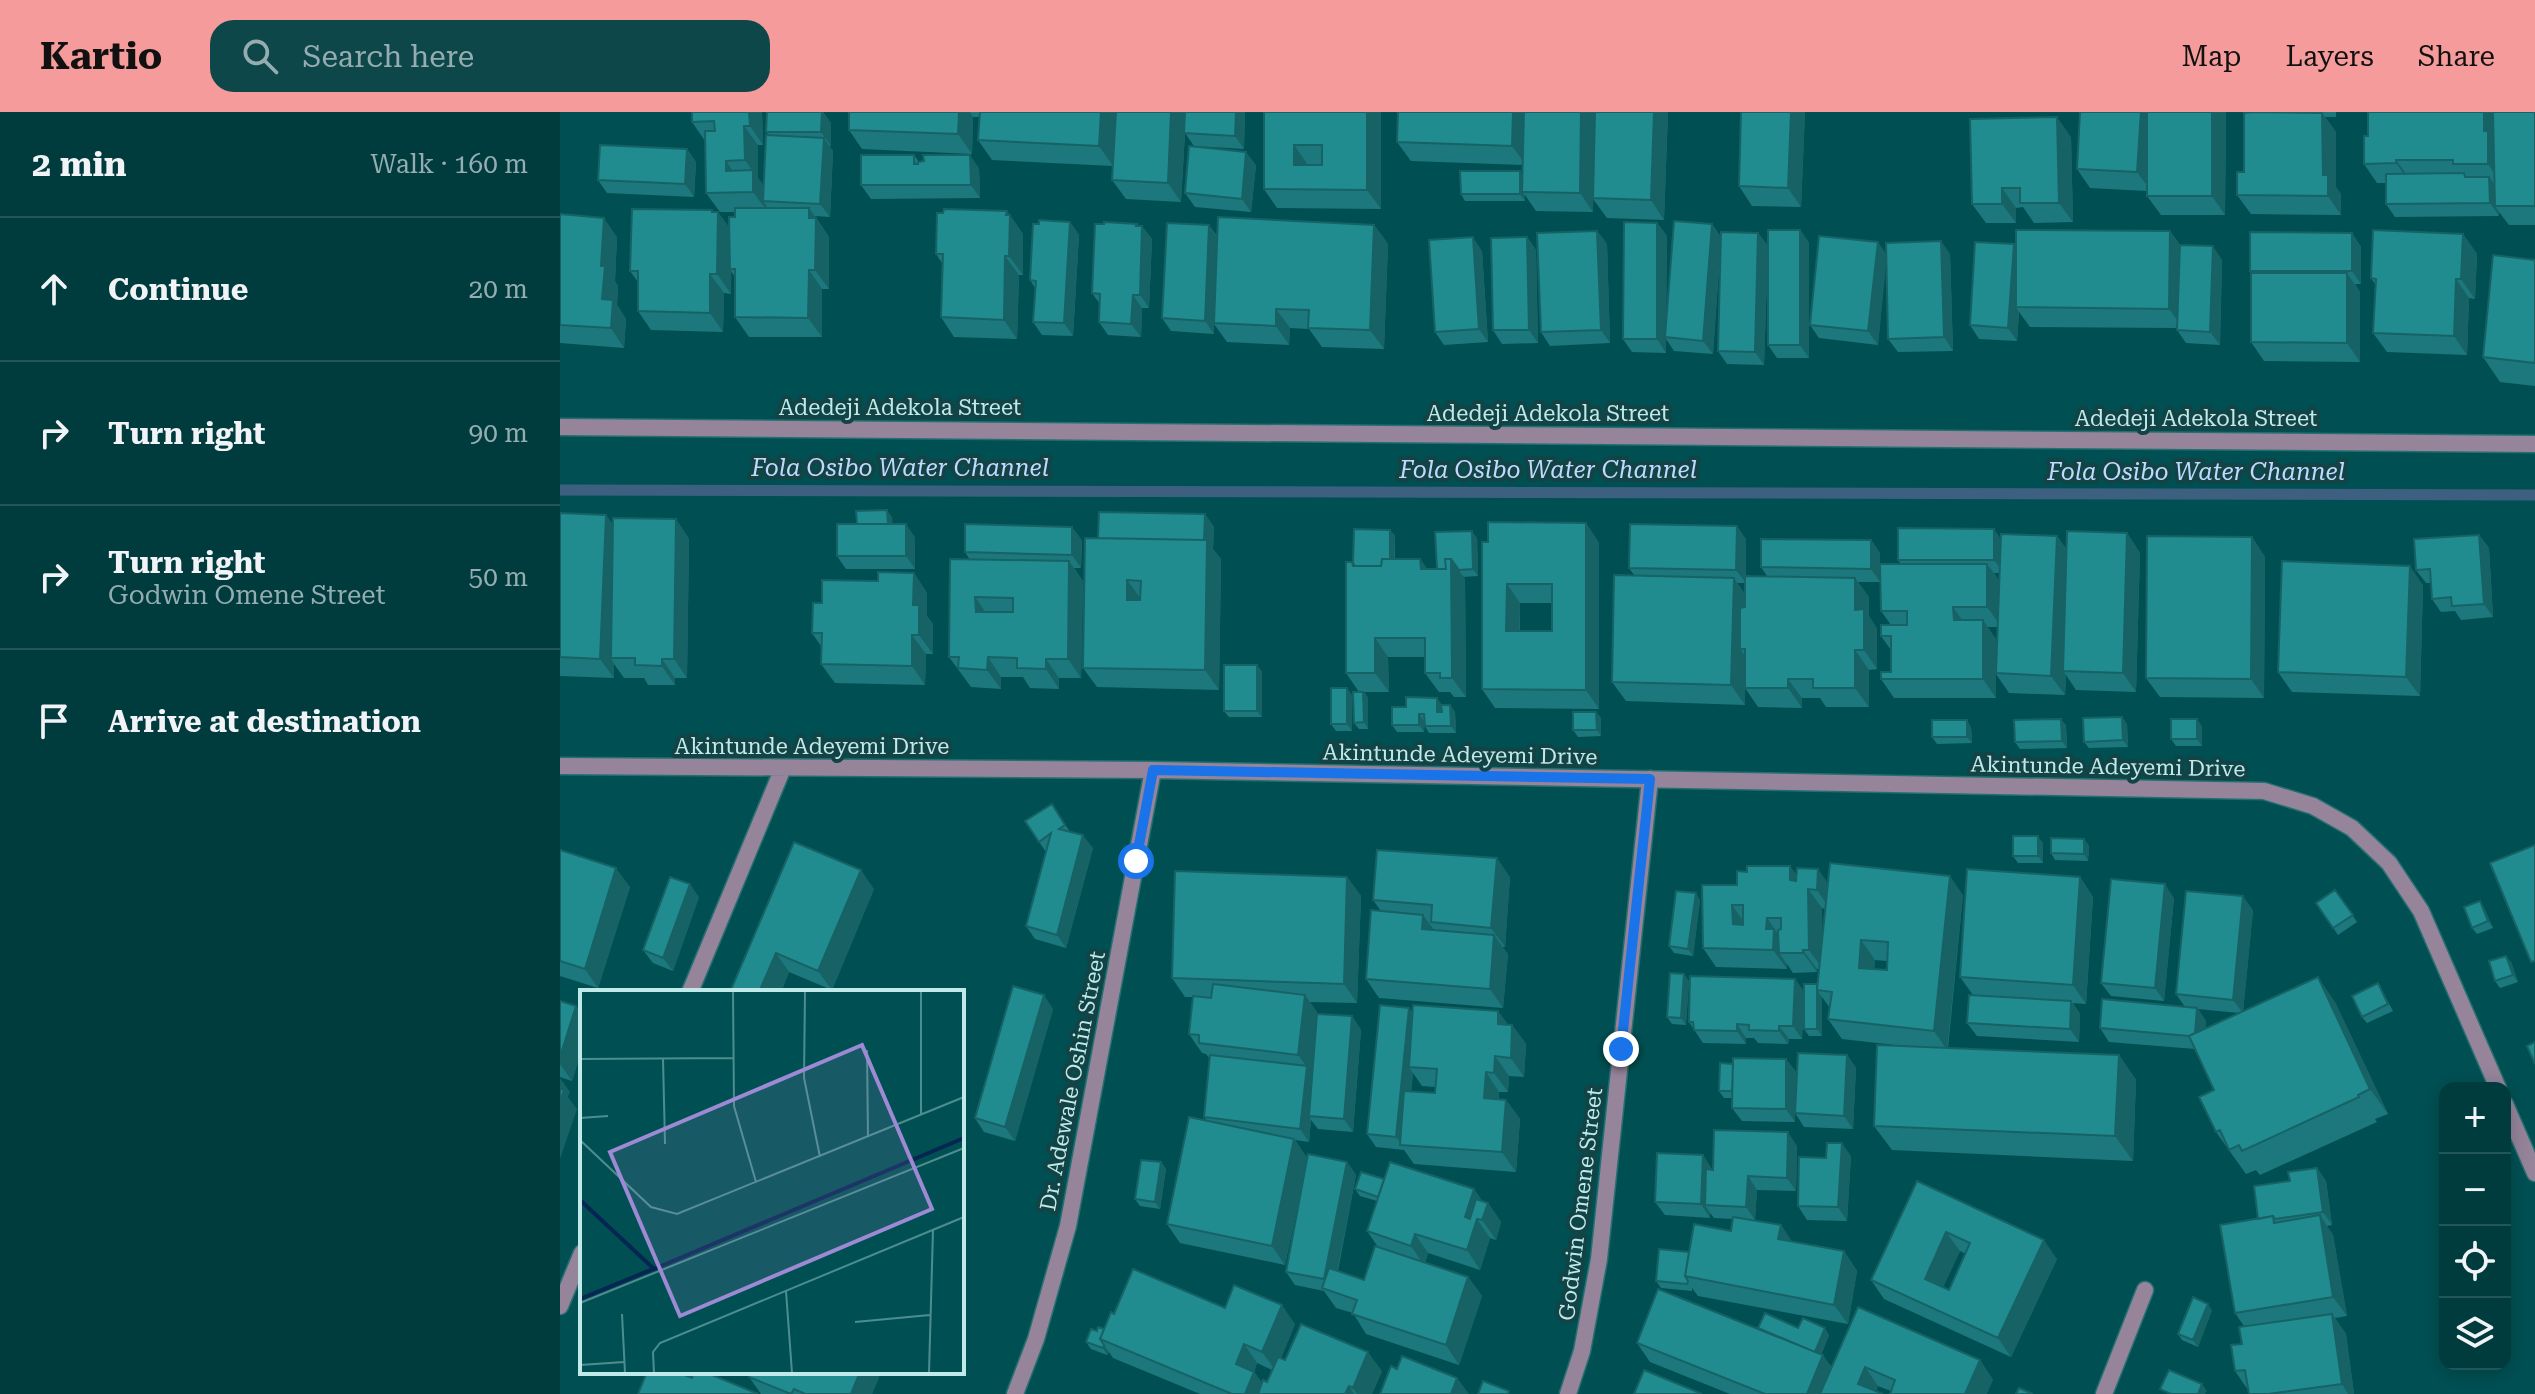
<!DOCTYPE html>
<meta charset="utf-8">
<style>
:root{--surface:#003c3e;--page:#0e4749;--text:#f1f3f6;--muted:#95adb0;--line:#225658;--accent:#f59b9c}
body{margin:0;font-family:"Roboto Serif",serif;background:var(--page);color:var(--text)}
.controls{position:absolute;right:24px;bottom:24px;display:grid;overflow:hidden;border-radius:16px;box-shadow:0 4px 20px #0003}
.controls button{width:72px;height:72px;display:grid;place-items:center;padding:0;border:0;border-bottom:2px solid var(--line);background:var(--surface);color:var(--text);font:40px sans-serif}
.stop{position:absolute;width:24px;height:24px;margin:-18px;border:6px solid #1a73e8;border-radius:50%;background:#fff}
.stop.end{background:#1a73e8;border-color:#fff;box-shadow:0 2px 8px #0008}
.list{margin:0;padding:0;list-style:none}
h2{display:flex;justify-content:space-between;align-items:center;height:104px;margin:0;padding:0 32px;font-size:34px}
h2 small{font-size:26px;font-weight:400;color:var(--muted)}
.list li{display:grid;grid-template-columns:52px 1fr auto;gap:24px;align-items:center;box-sizing:border-box;height:144px;padding:0 32px;border-top:2px solid var(--line)}
.list b{display:block;font-size:30px;white-space:nowrap}
.list p{margin:0;font-size:26px;white-space:nowrap;color:var(--muted)}
.list em{font-size:26px;font-style:normal;color:var(--muted)}
.icon{flex:none;width:44px;height:44px;fill:none;stroke:currentColor;stroke-width:2;stroke-linecap:round;stroke-linejoin:round}
.map{position:relative;flex:none;width:1975px;height:1282px;overflow:hidden}
header{display:flex;align-items:center;gap:48px;box-sizing:border-box;height:112px;padding:0 40px;background:var(--accent);color:#111}
header strong{font-size:38px}
nav{display:flex;gap:44px;margin-inline-start:auto;font-size:28px}
.search{width:560px;height:72px;background:var(--page);display:flex;align-items:center;gap:20px;box-sizing:border-box;padding:0 28px;border-radius:24px;color:var(--muted);font-size:30px}
main{display:flex}
aside{flex:1;background:var(--surface)}
.map>svg:first-child{display:block}
</style>
<header>
<strong>Kartio</strong>
<div class="search"><svg class="icon" aria-label="search" viewBox="0 0 24 24"><circle cx="10" cy="10" r="6"/><path d="M15 15l6 6"/></svg>Search here</div>
<nav><a>Map</a><a>Layers</a><a>Share</a></nav>
</header>
<main>
<aside>
<h2>2 min<small>Walk · 160 m</small></h2>
<ul class="list">
<li><svg class="icon" aria-label="ahead" viewBox="0 0 24 24"><path d="M12 20V5M6 11l6-6 6 6"/></svg><div><b>Continue</b></div><em>20 m</em></li>
<li><svg class="icon" aria-label="right" viewBox="0 0 24 24"><path d="M7 20v-9h11M14 6l5 5-5 5"/></svg><div><b>Turn right</b></div><em>90 m</em></li>
<li><svg class="icon" aria-label="right" viewBox="0 0 24 24"><path d="M7 20v-9h11M14 6l5 5-5 5"/></svg><div><b>Turn right</b><p>Godwin Omene Street</p></div><em>50 m</em></li>
<li><svg class="icon" aria-label="arrive" viewBox="0 0 24 24"><path d="M6 21V4h12l-3 4 3 4H6"/></svg><div><b>Arrive at destination</b></div></li>
</ul>
</aside>
<div class="map">
<svg width="1975" height="1282" viewBox="0 0 1975 1282">
<rect width="100%" height="100%" fill="#005053"/>
<g fill="none" stroke-linecap="round" stroke-linejoin="round">
<path stroke="#3e6080" stroke-width="11" d="M0 378 1975 383"/>
<g stroke="#266f71" stroke-width="19">
<path id="minor" d="M0 315 1975 332
M0 654 593 658 1704 679 1753 694 1792 716 1829 751 1861 799 1938 976
M130 880 223 656
M1945 992 1975 1061
M0 1194 22 1141
M455 1282 476 1227 508 1114 593 658
M1008 1282 1022 1239 1039 1147 1090 667
M1544 1282 1585 1178"/>
</g>
<use href="#minor" stroke="#95849a" stroke-width="16"/>
</g>
<path fill="#1c787c" fill-rule="evenodd" d="M132 0H202L203 33H198V66L204 74 209 23 206 20 207 0H263L271 11V34H269L273 39 270 105 255 104 269 125V177H262V225H189L175 205V165L171 159V182L164 181 163 220 91 218 78 199V170L70 159 152 98 170 116 175 105V100H160L146 81 145 29 132 10Z
M289 0H555L553 54 432 48 418 28 419 5H413L412 42 302 37 289 18Z
M556 0H685L684 37 634 34 625 21 621 90 566 87 552 68Z
M704 0H821V97L717 96 704 77Z
M1035 0H1108L1104 108 1047 106 1033 87V100L976 99 965 83V89H905L901 82 963 64V53L851 49 837 30Z
M1181 0H1245L1241 95 1192 94 1179 74Z
M1666 0 1665 103H1601L1587 84V79L1530 76 1517 57Z
M1776 0V5H1765L1776 20V75L1781 82V103L1691 102 1677 83 1684 60V1Z
M1808 0H1975V113H1949L1939 100V104L1835 105 1826 92V71H1817L1804 52 1808 24Z
M1511 25 1513 110 1474 111 1463 95 1456 96V111H1426L1412 92Z
M127 37 136 50 134 85 47 81 38 68Z
M354 43 359 50 419 56 420 86 311 87 301 73Z
M696 53 691 100 635 95 625 81Z
M447 99 463 122V163H459L457 227 394 225 381 205 382 151 376 142Z
M0 102 57 125 55 169 58 174 57 193 66 207 64 236 0 231Z
M510 110 519 123 513 224 482 223 473 210 475 176 470 168 479 112Z
M1097 111 1107 124 1106 208 1152 112 1161 125 1198 121 1208 134 1240 118 1249 131V246H1217L1208 233V138L1204 253 1167 252 1158 239 1161 128 1153 242 1114 239 1106 227V241L1072 240 1063 227Z
M577 112 578 114H582L592 127 589 196H582L581 225 548 223 539 210 540 192 532 181Z
M649 113 657 124 814 113 828 132 824 237 762 235 749 217 730 216 729 233 667 230 654 212V222L611 219 602 206Z
M1037 119 1047 132 1050 231 990 234 981 220Z
M1610 119 1620 133 1662 148 1660 233 1626 231 1617 218V216L1470 215 1459 200 1457 229 1419 227 1410 213 1456 135Z
M1792 121 1801 135V172H1795L1800 180V250L1704 249 1691 230V161L1690 159Z
M1903 122 1917 142 1915 187 1909 186 1907 243 1827 240 1813 221 1815 172 1811 166Z
M967 125 976 138 978 231 942 232 933 218Z
M922 139 928 230 884 233 875 220Z
M1326 142H1390L1393 239 1338 240 1328 227 1326 148 1318 233 1259 226 1250 213Z
M1975 148V274L1940 270 1923 245Z
M0 401 46 403 53 413 116 407 129 427 127 566H115V573H88L84 566H64L54 552V566L0 564Z
M645 402 654 415 653 437 661 447 659 578 537 575 523 556 538 426Z
M332 405V412H346L355 426V457H286L277 444Z
M1026 411 1039 431V597L935 596 922 577 928 430ZM960 491H992V519H960Z
M830 418 835 424V447H860L867 457H877L917 426 918 464 903 465 905 467 906 585H894L890 580H879L865 561V545H828L829 580H804L808 586V617H799L794 611 799 580 786 561Z
M1567 421 1580 441 1576 580 1516 578 1506 563 1505 583 1449 581 1436 562V586H1334L1321 567 1331 560V538L1321 524 1331 513 1321 499 1341 452 1338 448 1441 426 1497 424 1507 438ZM1434 461H1440L1439 469ZM1427 515H1438L1436 552V527Z
M1919 423 1929 436 1933 505 1901 508 1895 499 1881 500 1872 487 1871 471H1866L1856 458Z
M1692 425 1705 445 1704 586 1600 585 1586 566Z
M1186 427V464H1207L1201 455 1311 428 1320 441V470H1298L1309 485V504L1317 517V557L1309 558V595H1266L1260 586H1242V596L1198 595 1185 576V593L1066 589 1052 570 1074 463 1069 456ZM1177 471H1185V482Z
M522 428 521 456H514L523 469 521 566H499V577L470 576 463 565H441V577L411 575 389 545 410 448 405 440Z
M354 461 367 481V504L373 512V542H366L365 573 275 571 261 552V534L252 521 262 491 318 469Z
M1863 473 1860 584 1732 580 1718 560Z
M697 553 702 560V605H669L664 599Z
M792 583V619H776L771 612Z
M882 593H890L895 600 896 621H869L865 614V609L864 620H837L832 613Z
M1036 600 1041 606V624L1018 625 1013 618Z
M1562 605 1567 612 1568 635 1529 636 1524 630Z
M1506 613 1507 636 1460 637 1455 630Z
M1642 614V634H1616L1611 627Z
M1411 615 1412 631 1377 632 1372 625Z
M492 692 510 720 533 736 506 836 475 827 466 814 486 740 465 709Z
M1524 727 1529 734 1528 749 1495 748 1491 741Z
M234 730 314 777 272 878 229 860 221 880H170Z
M1483 731V751H1458L1453 744Z
M0 738 70 775 38 876 0 864Z
M1237 763 1268 771 1403 783 1388 936 1559 943 1576 968 1573 1049 1332 1038 1314 1014 1353 935 1282 927 1268 907 1270 896 1262 885V924H1249L1244 917V883L1242 927H1229L1228 932 1198 931 1194 926H1186V932L1143 931 1129 910 1235 867 1244 880 1257 873 1259 857H1257V860L1233 861 1227 852V857L1156 855 1143 836 1177 773ZM1262 796 1265 797 1262 826ZM1315 848 1327 849V858L1314 857Z
M787 765 801 784 797 891 750 890 758 902 792 904 801 918 793 1020 758 1017 751 1008 749 1030 735 1028 747 1046 787 1050 796 1063 778 1159 804 1168 818 1135 807 1119 817 1089 800 1084 795 1077 824 1067 914 1077 922 1089 928 1091 941 1110 936 1128 930 1126 920 1158 868 1141 865 1151 908 1165 922 1184 899 1253 806 1222 793 1201 776 1196 764 1179 735 1173 726 1160 747 1049 725 1153 620 1131 607 1112 646 1008 644 1005 650 947 646 942 642 941 629 922 633 885H625L612 866Z
M950 765 945 835H942L948 842 943 896 819 886 806 867 821 799 813 788Z
M1520 765 1533 785 1526 892 1513 891 1520 902 1519 930 1417 924 1407 911 1413 883 1400 865Z
M1775 778 1797 810 1778 823 1756 791Z
M139 785 113 859 93 851 83 838Z
M1614 786 1604 889 1551 884 1541 871Z
M1140 788 1133 844 1114 841 1109 834Z
M1920 789 1924 796 1933 816 1917 822 1912 816Z
M1693 798 1683 899 1775 890 1828 1002 1815 1007 1817 1010 1700 1063 1696 1058 1686 1062 1656 1020 1654 978 1635 937 1549 930 1540 916 1625 895 1616 882ZM1638 897 1679 901 1645 916 1646 909Z
M1951 850 1958 870 1940 876 1935 869Z
M1129 869 1126 913 1112 912 1107 905Z
M1818 871 1833 899 1807 911 1802 905Z
M0 889 16 894 22 903V937L12 969 0 965Z
M849 896 853 901 938 899 948 913H952L966 932 964 965 949 964 948 980H939V987L946 988 960 1007 956 1060 854 1052 844 1038 816 1035 807 1022ZM853 961 862 974 875 975V981L851 980Z
M493 897 455 1029 424 1020 415 1006Z
M1287 943 1296 956 1293 1017 1244 1015 1235 1001V1010L1182 1009 1172 996V986H1164L1159 979 1173 952 1226 947 1236 960 1235 1001Z
M1237 1034 1236 1079 1197 1078 1195 1108 1221 1113 1232 1130 1284 1139 1297 1159 1288 1212 1138 1184 1132 1176V1179L1101 1176 1096 1169 1129 1140 1171 1119 1173 1107 1154 1106 1150 1101V1106L1105 1103 1095 1090 1143 1043 1152 1058Z
M1291 1044 1287 1109 1247 1108 1238 1094 1266 1046Z
M601 1050 606 1057 600 1097 580 1094 575 1087Z
M1757 1056 1766 1069 1772 1113 1767 1114 1773 1123 1787 1204 1775 1206 1786 1222 1794 1282H1689L1688 1278 1675 1259 1684 1214 1675 1201 1698 1107 1730 1069Z
M1357 1069 1497 1147 1451 1245 1324 1187 1311 1168ZM1400 1139 1406 1142 1389 1178 1383 1175Z
M665 1196 735 1212 721 1246 725 1248 822 1259 812 1282H640L553 1246 549 1240 547 1243 531 1237 526 1230 537 1219 544 1217 554 1202ZM697 1251 712 1258 707 1270 702 1271 694 1260Z
M1652 1198 1638 1235 1622 1228 1618 1222Z
M1238 1216 1269 1223 1261 1243 1272 1255 1420 1248 1433 1268 1331 1279 1318 1274 1316 1279 1323 1282H1170L1090 1250 1077 1231 1199 1217Z
M189 1265H319L312 1282H201Z"/>
<path fill="#176265" d="M189 0H202L203 33 190 14Z
M262 0H263L271 11V34L261 20Z
M399 0H410L413 5 412 42 398 22Z
M541 0H555L553 54 539 34Z
M611 0H626L621 90 608 71Z
M676 0H685L684 37 675 24Z
M807 0H821V97L807 78Z
M953 0H967L966 53 952 34Z
M1021 0H1035L1033 100 1020 81Z
M1094 0H1108L1104 108 1091 88Z
M1231 0H1245L1241 95 1228 76Z
M1581 0H1595L1591 79 1577 60Z
M1652 0H1666L1665 103 1652 84Z
M1750 0H1760L1762 3V1L1776 20V75L1781 82V103L1768 84Z
M1924 0H1932L1938 7 1941 71 1928 52 1924 19Z
M1497 5 1511 25 1513 110 1499 91Z
M184 14 198 33V66L207 78 203 89 207 94V99L193 80V60L185 48Z
M264 26 273 39 270 105 260 92Z
M734 33 748 53H734Z
M127 37 136 50 134 85 125 72Z
M686 40 696 53 691 100 682 87Z
M410 43 419 56 420 86 411 73Z
M1836 48 1850 67V71L1836 51Z
M166 49 179 68 166 59Z
M960 59 964 66 962 80 965 83V89L960 82Z
M1929 65 1939 78 1935 94 1939 100V104L1930 91Z
M1442 76 1456 96V111L1442 92Z
M249 96 269 125V177L255 158 249 106Z
M152 98 158 107V100L172 119 171 182 157 162Z
M447 99 463 122V163L449 144Z
M44 106 57 125 55 169 58 174 57 193 66 207 64 236 51 216 42 187 41 154Z
M510 110 519 123 513 224 504 211Z
M1097 111 1107 124 1106 241 1097 227Z
M577 112 582 120V114L592 127 589 196 580 183Z
M1152 112 1161 125 1153 242 1143 229Z
M649 113 658 127 654 222 645 209Z
M814 113 828 132 824 237 810 218Z
M1240 118 1249 131V246L1240 233Z
M1037 119 1047 132 1050 231 1041 218Z
M1610 119 1623 138V216L1609 197Z
M1198 121 1208 134 1204 253 1195 240Z
M1792 121 1801 135V172L1792 159Z
M1903 122 1917 142 1915 187 1901 167Z
M913 125 922 139 928 230 919 217Z
M967 125 976 138 978 231 969 218Z
M1381 129 1390 142 1393 239 1384 225Z
M1318 130 1327 143 1318 233 1308 219Z
M1454 132 1463 145 1456 195 1459 200 1457 229 1448 216Z
M1653 134 1662 148 1660 233 1650 220Z
M445 144 459 163 457 227 444 208Z
M249 158 262 177V225L248 206Z
M1787 161 1800 180V250L1787 231Z
M150 162 164 181 163 220 150 201Z
M1896 167 1909 186 1907 243 1894 224Z
M573 183 582 196 581 225 571 212Z
M716 197 730 216 729 233 716 214Z
M327 398 332 405 333 421 328 414Z
M645 402 654 415 653 437 661 447 659 578 645 558 644 430Z
M46 403 60 423 51 546 54 552V566L40 547Z
M116 407 129 427 127 566 114 547Z
M1026 411 1039 431V597L1026 578Z
M346 412 355 426V457L346 444Z
M1177 414 1186 427V471L1176 458Z
M512 415 522 428 521 456 512 443Z
M1434 417 1443 430 1444 461 1434 448Z
M830 418 835 424 834 463 830 457Z
M912 419 917 426 918 464 913 457Z
M1567 421 1580 441 1576 580 1563 561Z
M1919 423 1929 436 1933 505 1924 492Z
M1497 424 1511 444 1503 559 1506 563 1505 583 1491 564Z
M1692 425 1705 445 1704 586 1691 567Z
M1311 428 1320 441V470L1311 457Z
M860 447 874 466 861 457Z
M891 447 905 467 906 585 892 566Z
M509 449 523 469 521 566 508 547Z
M1427 452 1441 471V514L1427 495Z
M1850 454 1863 473 1860 584 1846 565Z
M354 461 367 481V504L373 512V542L359 523 353 493Z
M1174 466 1187 485 1185 537H1180L1186 545 1185 593 1171 573Z
M1295 466 1309 485V504L1317 517V557L1304 538 1295 498Z
M567 468 581 487 580 507 567 488Z
M947 472 960 491 959 538 946 519Z
M415 485 429 505 416 500Z
M1393 495 1407 515 1394 508Z
M1423 508 1436 527V586L1423 567Z
M352 523 366 542 365 573 352 554Z
M815 526 828 545 829 580 815 561Z
M1295 538 1309 558V595L1295 576Z
M428 545 441 565V577L427 558Z
M102 547 115 566V573L102 554Z
M486 547 499 566V577L486 557Z
M697 553 702 560V605L697 599Z
M1228 567 1242 586V596L1228 576Z
M787 576 792 583V619L787 612Z
M803 580 808 586V617L804 610Z
M877 586 882 593V607L877 600Z
M890 593 895 600 896 621 891 614Z
M1036 600 1041 606V624L1037 618Z
M859 602 864 609V620L859 613Z
M1562 605 1567 612 1568 635 1563 628Z
M1501 607 1506 613 1507 636 1502 629Z
M1637 607 1642 614V634L1637 627Z
M1407 608 1411 615 1412 631 1407 625Z
M523 723 533 736 506 836 497 823Z
M1478 724 1483 731V751L1478 744Z
M1524 727 1529 734 1528 749 1524 742Z
M937 746 950 765 945 835 931 816Z
M1230 754 1244 773 1230 768Z
M56 756 70 775 38 876 25 857Z
M1258 757 1272 777 1270 797 1257 778Z
M301 758 314 777 272 878 258 859Z
M1390 764 1403 783 1387 938 1374 919Z
M787 765 801 784 797 891 784 872Z
M1520 765 1533 785 1526 892 1513 873Z
M130 772 139 785 113 859 103 846Z
M1605 772 1614 786 1604 889 1595 876Z
M1248 777 1262 796 1263 857 1249 838Z
M1136 781 1140 788 1133 844 1128 837Z
M1683 784 1693 798 1683 901 1673 888Z
M1920 789 1924 796 1933 816 1928 809Z
M1172 793 1186 813 1173 812Z
M863 803 877 822 862 817Z
M1207 806 1220 825 1219 841 1227 852V857L1213 838 1206 817Z
M934 823 948 842 943 896 930 877Z
M1301 828 1315 848 1313 875 1299 856Z
M1243 838 1257 857V860L1243 841Z
M216 841 229 860 221 880H199Z
M1946 844 1951 850 1958 870 1953 863Z
M1124 862 1129 869 1126 913 1121 906Z
M1758 865 1775 890 1828 1002 1810 977Z
M1235 867 1244 880 1242 927 1233 914Z
M1257 878 1262 885V924L1257 917Z
M484 883 493 897 455 1029 445 1015Z
M745 883 758 902 749 1004 751 1008 749 1030 740 1017 747 955 738 943Z
M1511 889 1520 902 1519 930 1510 917Z
M16 894 22 903V937L12 969 0 952V945Z
M849 896 859 909 849 955 853 961 846 1034 842 1033 836 1025Z
M1637 896 1646 909 1644 938 1634 925Z
M938 899 952 918 938 912Z
M792 904 801 918 793 1020 784 1007Z
M1177 912 1186 926V932L1177 919Z
M952 913 966 932 964 965 951 946Z
M1219 914 1229 927 1228 932 1219 919Z
M1287 943 1296 956 1293 1017 1284 1004Z
M1559 943 1576 968 1573 1049 1555 1024Z
M935 944 949 964 948 980 934 961Z
M1226 947 1236 960 1235 1010 1226 997Z
M926 960 939 980 938 1005 924 986Z
M0 966 10 980 8 985 17 997 0 1047Z
M946 988 960 1007 956 1060 942 1040Z
M1228 1020 1237 1034 1236 1079 1227 1066Z
M734 1027 747 1046 725 1153 712 1134Z
M1282 1031 1291 1044 1287 1109 1278 1095Z
M1143 1043 1152 1057 1151 1093H1145L1150 1101V1106L1141 1092Z
M601 1050 606 1057 600 1097 595 1090Z
M787 1050 796 1063 773 1181 764 1167Z
M1757 1056 1766 1069 1772 1113 1763 1100Z
M1188 1064 1197 1078 1195 1108 1186 1095Z
M914 1077 926 1095 928 1091 941 1110 936 1128 922 1108 917 1107 930 1126 920 1158 907 1138 905 1105Z
M1760 1103 1773 1123 1787 1204 1773 1185Z
M1221 1113 1234 1133 1218 1127Z
M1386 1120 1400 1139 1378 1186 1365 1167Z
M855 1122 868 1141 864 1153 851 1134Z
M1484 1128 1497 1147 1451 1245 1438 1226Z
M1284 1139 1297 1159 1288 1212 1274 1193Z
M908 1165 922 1184 899 1253 886 1233Z
M1648 1192 1652 1198 1638 1235 1633 1228Z
M722 1193 735 1212 716 1259 702 1240Z
M1772 1202 1786 1222 1794 1282H1788L1782 1272Z
M1265 1216 1269 1223 1259 1249 1254 1242Z
M684 1232 697 1251 694 1260 707 1279 706 1282H685L676 1252Z
M544 1233 549 1240 547 1243 543 1236Z
M808 1240 822 1259 812 1282H797L793 1276Z
M1263 1243 1276 1262 1269 1282H1247Z
M1420 1248 1433 1268 1427 1282H1405Z
M1305 1255 1318 1274 1315 1282 1298 1272Z
M300 1260H316L319 1265 312 1282H291Z
M897 1266 909 1282H891Z
M1642 1272 1647 1279 1645 1282H1638Z
M789 1274 794 1282H785Z"/>
<path fill="#218c90" stroke="#176265" stroke-width="2" fill-rule="evenodd" d="M132 0H189L190 14H184L185 48 166 49V59L193 58V80L146 81 145 19H155L154 9 132 10Z
M207 0H262L261 20H206Z
M289 0H399L398 22 289 18Z
M420 0H541L539 34 418 28Z
M556 0H611L608 71 552 68Z
M625 0H676L675 24 624 21Z
M704 0H807V78L704 77ZM734 33H762V53H734Z
M838 0H953L952 34 837 30Z
M964 0H1021L1020 81 962 80Z
M1035 0H1094L1091 88 1033 86Z
M1181 0H1231L1228 76 1179 74Z
M1520 0H1581L1577 60 1517 57Z
M1587 0H1652V84H1587Z
M1693 0 1762 1 1763 63H1768V84L1677 83V60H1684V1Z
M1808 0H1924V19H1928V52H1893V48H1836V51L1804 52V24H1808Z
M1933 0H1975V94H1935Z
M1497 5 1499 91H1460V76H1442V92H1412L1410 7Z
M206 23 264 26 260 92 203 89Z
M40 33 127 37 125 72 38 68Z
M629 34 686 40 682 87 625 81Z
M301 43H354V52H358V50L364 49 363 43H410L411 73H301Z
M900 59H960V82H901Z
M1904 61 1905 65H1929L1930 91 1826 92V62Z
M175 96H249V106H256L255 158H249L248 206 175 205V157H170L169 105H175Z
M72 97 152 98V100H158L157 162H150V201L78 199V159H70Z
M384 97 447 99 446 103H450L449 144H445L444 208 381 205 383 142H376L377 101H383Z
M0 102 44 106 41 154H45L42 187 53 188 51 216 0 213Z
M658 105 814 113 810 218 748 216 749 198 716 197V214L654 211Z
M479 108 510 110 504 211 473 210 476 169 470 168 473 112H479Z
M1114 109 1152 112 1143 229 1105 225Z
M544 110 577 112 576 114H582L580 183H573L571 212 539 210 540 182 532 181 535 112H544Z
M1064 110 1097 111V227H1063Z
M607 111 649 113 645 209 602 206Z
M1208 118H1240V233H1208Z
M1456 118 1610 119 1609 197 1456 195Z
M1813 118 1903 122 1901 167H1896L1894 224 1813 221 1816 167 1811 166Z
M1037 119 1041 218 981 220 977 121Z
M1161 120 1198 121 1195 240 1158 239Z
M1690 120 1792 121V159H1690Z
M1259 124 1318 130 1308 219 1250 213Z
M913 125 919 217 875 220 869 128Z
M967 125 969 218H933L931 126Z
M1381 129 1384 225 1328 227 1326 131Z
M1415 130 1454 132 1448 216 1410 213Z
M1620 133 1653 134 1650 220 1617 218Z
M1933 143 1975 148V251L1923 245Z
M1691 161H1787V231L1691 230Z
M327 398 328 412H297L296 399Z
M539 400 645 402 644 428 538 426Z
M0 401 46 403 40 547 0 545Z
M53 406 116 407 114 547H102V554L75 553V546H51Z
M928 410 1026 411V578L922 577V430H928ZM947 472H992V519H946Z
M277 412H346V444H277Z
M405 412 512 415V443L405 440Z
M1070 412 1177 414 1176 458 1069 456Z
M1338 416 1434 417V448H1338Z
M794 417 830 418V447H822L821 454H795L793 451Z
M912 419 913 457 899 458 891 447H885L886 457H877L875 420Z
M1507 419 1567 421 1563 561 1503 559Z
M1441 422 1497 424 1491 564 1436 561Z
M1919 423 1924 492 1892 494 1891 485 1872 487 1870 457 1856 458 1854 427Z
M1587 424 1692 425 1691 567 1586 566Z
M525 426 647 428 645 558 523 556ZM567 468 581 469 580 488H567Z
M1201 427 1311 428V457L1201 455Z
M390 447 509 449 508 547H486V557L457 556V546L428 545 427 558 398 556 399 545H389ZM415 485 453 486V500H416Z
M822 447H860L861 457H886L885 447H891L892 566H880V561H865V526H815V561H786V450H792L793 454H821Z
M1722 449 1850 454 1846 565 1718 560Z
M1320 452H1427V495H1393L1394 508H1423V567H1321V560H1331V524H1321V513H1347V499H1321Z
M318 460 354 461 353 493H359V523H352V554L261 552 262 521H252L253 491H262V468L318 469Z
M1054 463 1174 466 1171 573 1052 570Z
M1185 464 1295 466V498L1304 497V538H1295V576H1253V567H1228V576H1185V537H1180V496L1185 495Z
M664 553H697V599H664Z
M771 576H787V612H771Z
M793 580H803L804 610 794 611Z
M846 585 877 586V600H882L881 593H890L891 614H865L864 602H859V613H832V595H846Z
M1013 600H1036L1037 618H1013Z
M1562 605 1563 628 1524 630 1523 606Z
M1501 607 1502 629 1455 630 1454 608Z
M1611 607H1637V627H1611Z
M1372 608H1407V625H1372Z
M492 692 505 713 499 717 523 723 497 823 466 814 491 721 479 730 465 709Z
M1453 724H1478V744H1453Z
M1491 726 1524 727V742L1491 741Z
M234 730 301 758 258 859 216 841 199 880H170Z
M1975 733V849L1971 850 1930 751Z
M0 738 56 756 25 857 0 849Z
M817 738 937 746 931 816 871 810 872 793 813 788Z
M1270 751 1390 764 1374 919 1268 907 1272 880 1257 878ZM1301 828 1328 830 1327 858 1299 856Z
M1187 754H1230V768L1236 769 1237 756 1258 757 1257 778 1248 777 1249 838H1243V841H1219L1218 818 1221 817V806H1207L1206 817H1214L1213 838 1143 836 1142 773H1177V759L1187 760ZM1172 793H1183V813L1173 812Z
M1407 757 1520 765 1513 873 1400 865Z
M615 759 787 765 784 872 612 866Z
M110 765 130 772 103 846 83 838Z
M1551 767 1605 772 1595 876 1541 871Z
M1775 778 1793 803 1773 816 1756 791Z
M1116 779 1136 781 1128 837 1109 834Z
M1626 779 1683 784 1673 888 1616 882Z
M1920 789 1928 809 1912 816 1904 795Z
M811 798 863 803 862 817 934 823 930 877 806 867Z
M1946 844 1953 863 1935 869 1929 849Z
M1110 861 1124 862 1121 906 1107 905Z
M1130 864 1235 867 1233 914H1219V919L1189 918V913L1177 912V919L1134 918 1133 910H1129Z
M1758 865 1810 977 1798 983 1799 985 1682 1039 1679 1033 1669 1038 1660 1018 1656 1020 1639 985 1654 978 1629 924Z
M1818 871 1828 892 1802 905 1792 884Z
M653 872 745 883 738 943 639 931V923L629 922 633 884 651 886Z
M1244 872H1257V917H1244Z
M453 874 484 883 445 1015 415 1006Z
M1409 883 1511 889 1510 917 1407 911Z
M1542 887 1637 896 1635 921 1629 924 1540 916Z
M0 889 16 894 0 945Z
M820 893 849 896 836 1025 807 1022Z
M853 893 938 899V912L952 913 951 946 935 944 934 961 926 960 924 986 946 988 942 1040 840 1033 844 979 875 981 877 957 849 955Z
M757 902 792 904 784 1007 749 1004Z
M1975 930V952L1967 934Z
M1317 933 1559 943 1555 1024 1314 1014Z
M1238 941 1287 943 1284 1004 1235 1001Z
M650 943 747 954 740 1017 644 1005Z
M1173 946 1226 947V997L1172 996Z
M1160 951 1173 952 1172 979H1159Z
M0 977 4 978 0 989Z
M629 1005 734 1027 712 1134 607 1112Z
M1154 1018 1228 1020 1227 1066 1188 1064 1186 1095 1145 1093 1146 1057 1153 1058Z
M1267 1031H1282L1278 1095 1238 1094 1239 1045 1266 1046Z
M1097 1041 1143 1043 1141 1092 1095 1090Z
M748 1042 787 1050 764 1167 726 1160Z
M581 1048 601 1050 595 1090 575 1087Z
M830 1050 914 1077 905 1105 910 1107 916 1087 928 1091 922 1108 917 1107 907 1138 855 1122 851 1134 807 1119Z
M1757 1056 1763 1100 1715 1107 1713 1104 1698 1107 1694 1074 1730 1069 1728 1060Z
M801 1060 824 1067 818 1085 795 1077Z
M1357 1069 1484 1128 1438 1226 1311 1168ZM1386 1120 1410 1131 1389 1178 1365 1167Z
M1760 1103 1773 1185 1675 1201 1660 1113 1713 1104 1714 1111Z
M1173 1105 1221 1113 1218 1127 1284 1139 1274 1193 1125 1164 1134 1112 1171 1119Z
M815 1134 908 1165 886 1233 792 1202 797 1188 762 1176 769 1156 804 1168Z
M1099 1137 1129 1140 1125 1164 1128 1169 1127 1172 1096 1169Z
M573 1157 665 1196 674 1173 722 1193 702 1240 684 1232 676 1252 694 1260 685 1282H672L540 1227 551 1200 554 1202Z
M1098 1177 1263 1243 1247 1282H1205L1077 1231Z
M1633 1185 1648 1192 1633 1228 1618 1222Z
M1298 1195 1420 1248 1405 1282H1330L1335 1268 1305 1255 1298 1272 1323 1282H1260Z
M1205 1201 1238 1216 1243 1206 1265 1216 1255 1240 1198 1216Z
M1772 1202 1782 1272 1708 1282H1689L1685 1258 1675 1259 1671 1233 1682 1232 1679 1215Z
M741 1212 808 1240 793 1276 789 1274 785 1282H698L703 1268 707 1270 718 1245 725 1248Z
M538 1215 544 1217 540 1227 544 1233 543 1236 526 1230 531 1217 537 1219Z
M842 1244 897 1266 891 1282H820L831 1254 837 1257Z
M1084 1258 1142 1282H1074Z
M1609 1258 1642 1272 1638 1282H1611L1600 1277Z
M87 1260H117L132 1266 134 1260H145L198 1282H78Z
M191 1260H300L291 1282H245L234 1277 231 1282 189 1265Z
M923 1269 949 1279 948 1282H918Z
M1459 1276 1473 1282H1456Z"/>
<g fill="none" stroke-linecap="round" stroke-linejoin="round">
<path stroke="#1a73e8" stroke-width="10" d="M576 749 593 658 1090 667 1061 937"/>
</g>
<g text-anchor="middle" stroke-width="8" stroke-linejoin="round" paint-order="stroke">
<g font-size="22" fill="#c0e9ea" stroke="#134345">
<text x="340" y="303">Adedeji Adekola Street</text>
<text x="988" y="309">Adedeji Adekola Street</text>
<text x="1636" y="314">Adedeji Adekola Street</text>
<text x="252" y="642">Akintunde Adeyemi Drive</text>
<text transform="translate(900 642) rotate(1)" y="8">Akintunde Adeyemi Drive</text>
<text transform="translate(1548 654) rotate(1)" y="8">Akintunde Adeyemi Drive</text>
<text transform="translate(512 969) rotate(-79)" y="8">Dr. Adewale Oshin Street</text>
<text transform="translate(1020 1092) rotate(-83)" y="8">Godwin Omene Street</text>
</g>
<g font-size="24" font-style="italic" fill="#c0d9fe" stroke="#134345">
<text x="340" y="364">Fola Osibo Water Channel</text>
<text x="988" y="366">Fola Osibo Water Channel</text>
<text x="1636" y="368">Fola Osibo Water Channel</text>
</g>
</g>
<g transform="translate(20 878)">
<rect width="384" height="384" fill="#005053"/>
<path fill="none" stroke="#062553" stroke-width="4" d="M0 210 74 279 384 148M0 309 73 279"/>
<path fill="none" stroke="#4d8d8f" stroke-width="2" d="M153 1 154 116 176 192M225 1 224 88 240 167M287 60 288 147M0 69 153 68M83 69 85 154M341 125V1M0 128 28 126M0 150 71 217 97 224 384 107M206 301 212 383M0 313 384 158M42 324 45 383M275 332 350 325M0 375 44 372M74 383 73 362 80 353 384 227M349 383 353 240"/>
<path fill="#9e8ad4" fill-opacity="0.15" stroke="#9e8ad4" stroke-width="4" d="M282 55 352 219 100 326 30 162Z"/>
<rect width="384" height="384" fill="none" stroke="#c0e9ea" stroke-width="4"/>
</g>
</svg>
<div class="controls">
<button>+</button>
<button>−</button>
<button><svg class="icon" aria-label="locate" viewBox="0 0 24 24"><circle cx="12" cy="12" r="6"/><path d="M12 2v4M12 18v4M2 12h4M18 12h4"/></svg></button>
<button><svg class="icon" aria-label="layers" viewBox="0 0 24 24"><path d="M12 4l9 5-9 5-9-5zM3 14l9 5 9-5"/></svg></button>
</div>
<div class="stop" style="left:576px;top:749px"></div>
<div class="stop end" style="left:1061px;top:937px"></div>
</div>
</main>
